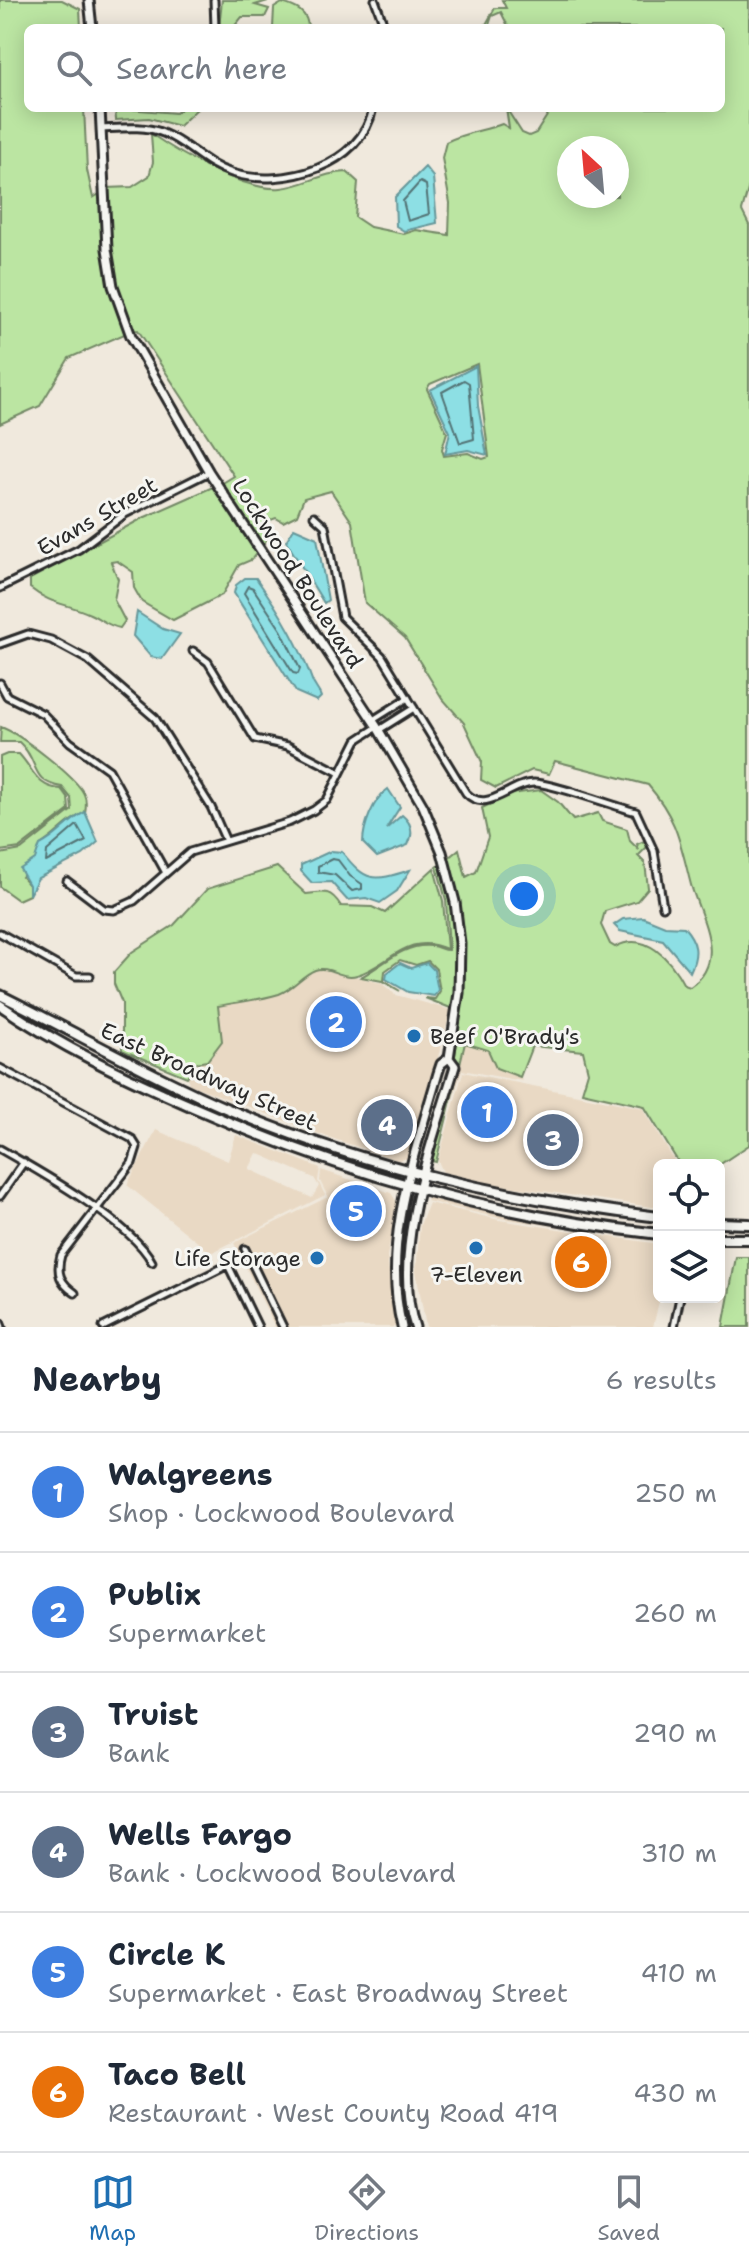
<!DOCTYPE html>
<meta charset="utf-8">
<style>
:root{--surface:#fff;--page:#f6f6f7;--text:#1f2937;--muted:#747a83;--line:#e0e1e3;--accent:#1f6fb2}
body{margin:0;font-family:"Shantell Sans",sans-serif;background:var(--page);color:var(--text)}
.controls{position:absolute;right:24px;bottom:24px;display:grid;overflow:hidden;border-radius:12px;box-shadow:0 4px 20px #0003}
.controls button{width:72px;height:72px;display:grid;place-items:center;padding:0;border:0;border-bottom:2px solid var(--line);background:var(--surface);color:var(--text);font:40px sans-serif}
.compass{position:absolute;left:557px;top:136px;width:72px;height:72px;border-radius:50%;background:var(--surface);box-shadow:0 4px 20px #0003;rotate:334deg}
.you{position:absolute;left:524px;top:896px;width:28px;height:28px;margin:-20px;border:6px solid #fff;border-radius:50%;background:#1a73e8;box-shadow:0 0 0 12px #1a73e833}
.badge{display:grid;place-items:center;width:52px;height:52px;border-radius:50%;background:var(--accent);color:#fff;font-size:26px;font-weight:700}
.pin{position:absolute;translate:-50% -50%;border:4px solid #fff;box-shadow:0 2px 8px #0006}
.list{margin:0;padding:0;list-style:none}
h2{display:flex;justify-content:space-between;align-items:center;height:104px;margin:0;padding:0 32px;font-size:34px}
h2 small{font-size:26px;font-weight:400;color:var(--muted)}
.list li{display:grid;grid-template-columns:52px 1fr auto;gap:24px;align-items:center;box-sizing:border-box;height:120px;padding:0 32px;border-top:2px solid var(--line)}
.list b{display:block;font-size:30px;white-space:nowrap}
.list p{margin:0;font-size:26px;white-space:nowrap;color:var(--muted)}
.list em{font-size:26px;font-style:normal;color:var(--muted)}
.icon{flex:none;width:44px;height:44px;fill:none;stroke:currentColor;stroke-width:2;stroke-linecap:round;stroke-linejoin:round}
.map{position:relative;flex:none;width:749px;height:1327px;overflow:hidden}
.search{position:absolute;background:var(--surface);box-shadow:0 4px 20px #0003;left:24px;right:24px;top:24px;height:88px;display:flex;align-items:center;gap:20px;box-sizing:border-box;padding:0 28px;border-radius:12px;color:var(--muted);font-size:30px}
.sheet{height:824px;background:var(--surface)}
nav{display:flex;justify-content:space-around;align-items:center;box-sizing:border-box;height:112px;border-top:2px solid var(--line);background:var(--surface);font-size:22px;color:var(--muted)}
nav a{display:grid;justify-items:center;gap:4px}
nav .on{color:var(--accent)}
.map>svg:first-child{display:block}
</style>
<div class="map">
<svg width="749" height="1327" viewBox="0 0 749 1327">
<rect width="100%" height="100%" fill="#f0e9dd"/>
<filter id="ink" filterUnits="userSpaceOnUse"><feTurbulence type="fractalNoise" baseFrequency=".0125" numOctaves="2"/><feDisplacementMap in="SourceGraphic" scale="16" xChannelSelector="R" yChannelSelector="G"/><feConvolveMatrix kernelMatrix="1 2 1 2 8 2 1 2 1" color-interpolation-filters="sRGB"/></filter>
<g filter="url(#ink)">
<path fill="#e9d9c4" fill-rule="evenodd" d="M325 969 381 983 396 995 451 1010 410 1158 397 1160 325 1136 189 1084 187 1077 218 1006 279 994 315 970Z
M465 1043 488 1050 496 1068 520 1077 522 1081 462 1070 452 1102Z
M463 1072 643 1108 677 1165H659V1208L487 1183 443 1172 438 1161Z
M156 1130 228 1161 236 1135 320 1168 318 1181 325 1195 211 1253 127 1185ZM257 1153 314 1178 319 1186 312 1198 249 1169Z
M321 1170 391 1193 398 1204 387 1256 396 1327H275L234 1243 328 1197 320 1181Z
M428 1197 534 1219 659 1238V1242L499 1218 427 1201Z
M429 1203 499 1220 659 1244 660 1297 653 1327H426L416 1271 420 1225Z"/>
<path fill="#bbe5a2" stroke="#738866" stroke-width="2" fill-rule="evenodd" d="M0 0H62L80 9 81 28H28V108H84L87 170 93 198 101 193 104 249 127 333 69 358 40 406 0 424Z
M222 0H271L255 5 269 9 265 17H242L233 28H219Z
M502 0H749V186L742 211 749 225V1145L719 1165H680L644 1106 582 1092 588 1072 583 1051 532 1046 520 1077 496 1068 488 1050 465 1043 436 1162 432 1161C450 1092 466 1015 463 943 462 915 452 886 447 859L459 849 466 877 476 872 488 837 482 808 511 794 541 790 558 802 573 820 598 813 602 821 627 829 630 841 639 850 637 844 644 841 647 847 638 856 645 863 648 888 637 901 605 911 601 925 610 944 615 947C646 930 671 960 684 985L690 987C729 961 700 917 691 885 680 843 678 820 648 785L555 761 549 774 532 770 496 788 481 780 482 762 464 723 442 698 405 638 365 603 352 522 331 491 304 498 297 515 283 522 276 518 265 522 271 533 262 546 221 484 234 476 138 330 133 331 116 285 110 249 107 188 132 187 149 176 153 162 151 134C182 155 243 191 281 188 304 186 323 172 347 172L358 182 355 217 370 227 404 234 416 230 449 235 450 203 442 158 446 142C465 132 483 131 502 124L509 128 506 108 522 133 529 136 536 133 552 108H721V28H509L501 12 492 16 488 28H484L495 8H506ZM569 148H617V196H569ZM477 364 489 457 483 459 468 453 444 456 442 449 447 432 427 389 430 384Z
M282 3C296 7 308 12 308 28H273L274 8Z
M115 108 176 113 182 108H198L179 126 149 118 116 120Z
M215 486 258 551 251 560 239 565 222 595 173 620 142 602 134 588 133 572 117 561 111 562 118 579 114 600 125 621 120 628C108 626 101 619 90 614 69 604 49 604 30 588V579L143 518Z
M1 727C20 734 76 777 84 794 87 800 86 807 85 813 66 820 58 835 40 845L36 859 22 877 29 885V895L18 900 0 887V854L21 850 72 810 71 798 62 787C28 781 41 762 19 742H0Z
M7 754H19C34 770 36 787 61 789L68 798 69 810 20 848 0 851V757Z
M442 863 457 943 453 1009 425 998 435 999 440 991 436 969 428 961 416 965 400 960 385 971 384 981 400 991 382 981 361 977C383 965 404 943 431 946 438 946 443 951 449 950L446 900 437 867Z
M277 867 306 894C325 891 331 890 341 906L372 907 385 913 434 868 443 901 447 949C406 931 390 965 357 975 342 980 329 965 315 970 302 975 293 989 279 994 260 1000 238 1002 218 1006L222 1041 207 1061 196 1063 187 1077 122 1050V1003L114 984V972L132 952 174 925 207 889Z
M736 1257H749V1327H723Z"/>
<path fill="#8ddfe4" stroke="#66979a" stroke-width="2" d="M425 167 433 177 437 223 404 231 396 226 395 197Z
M476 366 478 406 487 455 468 450 445 454 450 432 430 390Z
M294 528 317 538 328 600 324 603 286 541Z
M245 578H256C279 610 299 643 312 680 314 687 319 690 321 697L317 701 296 692 234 593 236 585Z
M137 612 163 629 180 634 162 659 151 657 133 636Z
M388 789 400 807 386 829 402 815C412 823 414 833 408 845L377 857 363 843C363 827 373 799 388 789Z
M85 812 98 842 83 855 38 878 29 895V885L20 869 35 859 40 845C59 836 66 822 85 812Z
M331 851 342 852C366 882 373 882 410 870L397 891 380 903 366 898 347 900 331 882 312 883 301 871V865Z
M643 917 665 926 684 927C697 942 699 953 690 972L663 940 620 931 614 925 623 919Z
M400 963 411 968 427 963 434 970 438 990 434 996 408 992 386 979 387 973Z"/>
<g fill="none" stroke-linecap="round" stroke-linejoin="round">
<path stroke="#527375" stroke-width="2" d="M420 182 426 185 429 214 408 221 403 201Z
M464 380 469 383 474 439 460 443 442 392Z
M248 586 253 588 281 630 300 669 298 674 293 673 244 593Z
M77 825 86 841 46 862 47 851Z
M332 859 338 860 350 876 362 884V889L352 891 335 875 318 872V866Z"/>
<g stroke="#2b2b2b" stroke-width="11">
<path id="minor" d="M214 0 215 28
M375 0 385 28
M102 129C121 128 145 125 163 133 188 143 205 165 232 173 283 189 362 166 373 108
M314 516 325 526 342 617 382 656 466 793C487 815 510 783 534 783 552 783 614 806 636 812L654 851 663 907
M0 588 79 549 125 514 209 472
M0 644 28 634 51 640 88 660 155 718 211 807 226 841
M193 651 208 662 255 739 288 746 340 773
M0 683 7 696 43 714 70 742 109 770 165 871
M373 720 408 698
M379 730 414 708
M67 881 104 909 114 910 134 901 190 852 290 822 314 810 327 800 357 740 377 727
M0 933 76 976H90
M0 1068 132 1139 137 1147 132 1163 61 1255C56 1273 60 1283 75 1293
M0 1149C39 1171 133 1224 152 1262
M0 1196 24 1162
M245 1249 283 1327
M0 1322 2 1327
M103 1327 228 1265 258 1327
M674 1327 680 1297"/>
</g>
<g stroke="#2b2b2b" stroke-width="13">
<path id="tertiary" d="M89 0 92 28
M100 108 107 249 113 286 131 336 209 472 377 727 423 806 442 852 455 902 460 943 459 993 449 1058 455 1066C433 1140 390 1253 415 1327
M402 1327C381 1242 415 1154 438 1073L441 1064 449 1058"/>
</g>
<g stroke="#2b2b2b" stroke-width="14">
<path id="secondary" d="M0 995C75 1032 147 1074 223 1107 363 1167 508 1199 659 1217
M0 1005C59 1046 127 1078 193 1107 345 1174 494 1216 659 1234
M719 1223 749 1224
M719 1239H749"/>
</g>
<use href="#minor" stroke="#f6f6f2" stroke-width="5"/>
<use href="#tertiary" stroke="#f6f6f2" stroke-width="7"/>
<use href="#secondary" stroke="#f6f6f2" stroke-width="8"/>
</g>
</g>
<g fill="#1f6fb2" stroke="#f6f6f2" stroke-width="3">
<circle cx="414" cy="1036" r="8"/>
<circle cx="476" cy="1248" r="8"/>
<circle cx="317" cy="1258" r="8"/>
</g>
<g text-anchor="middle" stroke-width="6" stroke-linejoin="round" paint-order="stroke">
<g font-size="22" fill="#2b2b2b" stroke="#f6f6f2">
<text transform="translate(97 516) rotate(-30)" y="8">Evans Street</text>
<text transform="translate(298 573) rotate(57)" y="8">Lockwood Boulevard</text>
<text transform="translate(209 1076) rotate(24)" y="8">East Broadway Street</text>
</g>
<g font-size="22" fill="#2b2b2b" stroke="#f6f6f2" text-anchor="start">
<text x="430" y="1044">Beef O'Brady's</text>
<text x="301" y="1266" text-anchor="end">Life Storage</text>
<text x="476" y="1282" text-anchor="middle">7-Eleven</text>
</g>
</g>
</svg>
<div class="controls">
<button><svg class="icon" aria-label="locate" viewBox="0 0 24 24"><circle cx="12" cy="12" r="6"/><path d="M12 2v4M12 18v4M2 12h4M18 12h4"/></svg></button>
<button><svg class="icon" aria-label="layers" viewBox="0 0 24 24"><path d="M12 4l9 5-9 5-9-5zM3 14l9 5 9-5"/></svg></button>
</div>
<svg class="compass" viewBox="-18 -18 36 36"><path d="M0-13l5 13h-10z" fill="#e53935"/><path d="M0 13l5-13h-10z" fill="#747a83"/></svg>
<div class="you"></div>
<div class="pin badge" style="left:487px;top:1112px;background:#3f7fe0">1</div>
<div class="pin badge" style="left:336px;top:1022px;background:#3f7fe0">2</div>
<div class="pin badge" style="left:553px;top:1140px;background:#5c6f8a">3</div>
<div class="pin badge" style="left:387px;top:1125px;background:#5c6f8a">4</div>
<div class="pin badge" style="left:356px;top:1211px;background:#3f7fe0">5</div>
<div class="pin badge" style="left:581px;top:1262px;background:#e8710a">6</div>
<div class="search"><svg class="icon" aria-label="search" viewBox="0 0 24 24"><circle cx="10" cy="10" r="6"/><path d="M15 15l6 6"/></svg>Search here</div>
</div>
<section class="sheet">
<h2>Nearby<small>6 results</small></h2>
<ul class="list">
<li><span class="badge" style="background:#3f7fe0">1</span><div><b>Walgreens</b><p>Shop · Lockwood Boulevard</p></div><em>250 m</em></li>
<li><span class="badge" style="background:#3f7fe0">2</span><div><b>Publix</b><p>Supermarket</p></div><em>260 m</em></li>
<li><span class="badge" style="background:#5c6f8a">3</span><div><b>Truist</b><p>Bank</p></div><em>290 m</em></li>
<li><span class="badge" style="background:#5c6f8a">4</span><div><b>Wells Fargo</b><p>Bank · Lockwood Boulevard</p></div><em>310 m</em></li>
<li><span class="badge" style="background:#3f7fe0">5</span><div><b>Circle K</b><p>Supermarket · East Broadway Street</p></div><em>410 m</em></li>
<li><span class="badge" style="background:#e8710a">6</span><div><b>Taco Bell</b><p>Restaurant · West County Road 419</p></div><em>430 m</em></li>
</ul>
</section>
<nav>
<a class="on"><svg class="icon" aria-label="map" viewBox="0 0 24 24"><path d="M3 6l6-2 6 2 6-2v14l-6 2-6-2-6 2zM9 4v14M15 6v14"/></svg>Map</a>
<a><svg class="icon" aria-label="directions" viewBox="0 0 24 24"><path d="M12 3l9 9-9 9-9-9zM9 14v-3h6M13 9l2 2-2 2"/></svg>Directions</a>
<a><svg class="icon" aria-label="saved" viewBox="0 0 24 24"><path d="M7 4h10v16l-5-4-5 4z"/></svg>Saved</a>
</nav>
